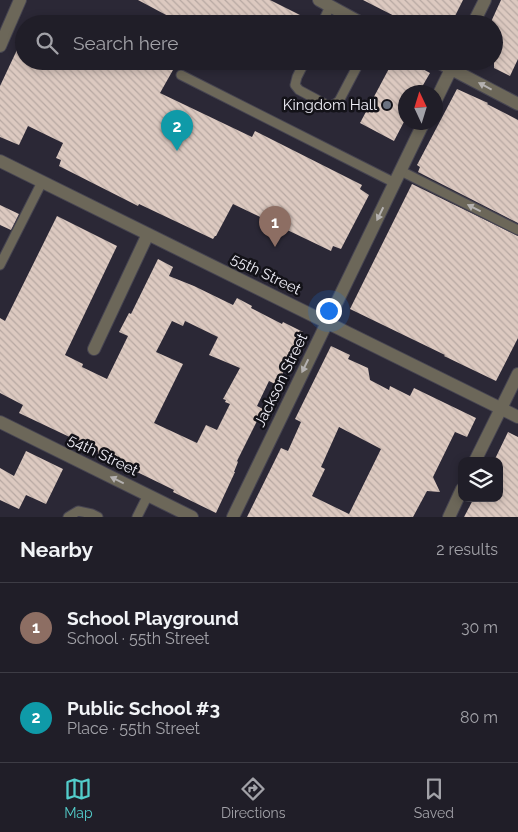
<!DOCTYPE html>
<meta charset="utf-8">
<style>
:root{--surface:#201e28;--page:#282730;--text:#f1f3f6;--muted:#a2a2a8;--line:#3d3c45;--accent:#53cdcb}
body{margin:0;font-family:Raleway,sans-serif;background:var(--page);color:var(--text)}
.controls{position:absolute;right:15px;bottom:15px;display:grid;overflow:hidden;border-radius:10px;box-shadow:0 2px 8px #0003}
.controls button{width:45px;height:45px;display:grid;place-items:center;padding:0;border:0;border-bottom:1px solid var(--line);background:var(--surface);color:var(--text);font:25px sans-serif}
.compass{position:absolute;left:398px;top:85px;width:45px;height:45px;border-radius:50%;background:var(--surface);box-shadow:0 2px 8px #0003;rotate:356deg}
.you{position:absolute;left:328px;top:310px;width:18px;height:18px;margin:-12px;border:4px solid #fff;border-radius:50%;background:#1a73e8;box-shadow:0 0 0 8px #1a73e833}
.badge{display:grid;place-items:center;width:32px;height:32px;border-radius:50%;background:var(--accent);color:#fff;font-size:16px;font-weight:700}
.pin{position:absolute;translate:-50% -41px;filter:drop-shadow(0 1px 2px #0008)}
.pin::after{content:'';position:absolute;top:26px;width:18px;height:15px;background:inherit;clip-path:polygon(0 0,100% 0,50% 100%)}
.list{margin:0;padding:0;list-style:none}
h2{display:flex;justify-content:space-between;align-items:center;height:65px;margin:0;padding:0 20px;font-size:21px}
h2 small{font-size:16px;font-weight:400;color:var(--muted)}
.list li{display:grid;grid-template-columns:32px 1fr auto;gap:15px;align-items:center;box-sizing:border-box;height:90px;padding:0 20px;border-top:1px solid var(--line)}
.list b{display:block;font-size:19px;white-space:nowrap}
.list p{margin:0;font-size:16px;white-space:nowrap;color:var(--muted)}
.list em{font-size:16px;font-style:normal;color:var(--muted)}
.icon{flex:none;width:28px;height:28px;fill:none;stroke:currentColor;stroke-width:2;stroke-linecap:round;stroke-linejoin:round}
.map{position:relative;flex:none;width:518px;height:517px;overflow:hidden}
.search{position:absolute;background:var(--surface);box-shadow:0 2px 8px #0003;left:15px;right:15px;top:15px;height:55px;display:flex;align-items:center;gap:12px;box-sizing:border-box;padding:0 18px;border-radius:28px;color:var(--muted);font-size:19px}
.sheet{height:245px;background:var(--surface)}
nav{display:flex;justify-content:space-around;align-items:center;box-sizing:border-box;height:70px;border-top:1px solid var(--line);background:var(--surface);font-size:14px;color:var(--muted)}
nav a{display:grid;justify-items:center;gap:2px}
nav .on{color:var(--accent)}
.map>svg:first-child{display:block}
</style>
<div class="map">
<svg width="518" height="517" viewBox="0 0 518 517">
<defs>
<pattern id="building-back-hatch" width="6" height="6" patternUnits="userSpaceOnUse" patternTransform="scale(1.25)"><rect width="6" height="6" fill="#dcc9c0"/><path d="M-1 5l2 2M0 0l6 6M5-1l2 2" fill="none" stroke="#b7a8a2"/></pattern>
</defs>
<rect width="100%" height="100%" fill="#2b2836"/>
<path fill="url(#building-back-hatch)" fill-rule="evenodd" d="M138 0H270L316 23V24H183Z
M363 0H463L451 24H410Z
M501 0H518V59L510 76 494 68V24H490Z
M24 35V61H156L173 70 160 93 252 137 255 131 362 185 360 189 369 195 341 249 333 246 331 251 233 204 216 236H215L213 239 139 204 138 206 59 166 61 160 56 158 63 143 28 126 19 145 0 137V86Z
M393 61H408L430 73 419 92H406V118L394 141 360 123Z
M457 89 488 103 487 104 518 120V223L418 172 420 167 417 165Z
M412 184 518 236V338L496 381 444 356 445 355 350 309Z
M0 205 19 214 11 230 0 225Z
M57 216 117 246 65 355 83 364 82 367 107 379 128 336 119 332 129 313 131 314 158 259 173 267 169 276 194 286 233 305 237 298 252 306 251 308 282 324 283 322 303 332 277 385 269 381 257 406 263 409 237 461 238 462 234 472H235L216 513 173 492 174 490 98 453 99 452 78 441 19 413 23 405 0 393V318L5 321ZM172 321 183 326 185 321 218 337 209 355 240 368 223 399 226 400 225 402 230 404 217 430 206 425 197 443 154 423 183 364 156 352Z
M331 346 350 355 348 359 368 368 370 380 389 390 390 386 410 396 414 388 476 418 467 437 455 432 433 477 440 492 427 491 413 517H247L281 448 288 451 301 422 295 419ZM339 427 381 449 349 514 312 496 325 469 321 467Z
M508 432 518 437V517H464L474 498H499V461H494Z
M26 451 63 469 46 504 26 495 19 509 0 500V468L14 476Z"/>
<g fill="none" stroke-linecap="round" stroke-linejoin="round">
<g stroke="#464451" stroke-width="11">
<path id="service" d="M322 24 330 6
M305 61 297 77 295 85 299 90 329 106 333 105 339 101 360 61
M181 75 395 183
M401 171 518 230
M0 265 42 182
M68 517 78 511 92 514 98 517
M137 517 148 495"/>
</g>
<g stroke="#464451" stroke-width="14">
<path id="minor" d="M319 0 363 24
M473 24 485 0
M0 46 20 0
M436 61 518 104
M436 100 455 61
M0 161 518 417
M94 349 148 234
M0 422 192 517
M475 461 518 374
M233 517 424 122
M449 517 462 489"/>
</g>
<use href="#service" stroke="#6c6759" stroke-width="9"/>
<use href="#minor" stroke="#6c6759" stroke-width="12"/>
</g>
<defs><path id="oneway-solid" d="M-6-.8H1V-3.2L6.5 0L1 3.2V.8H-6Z" transform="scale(1.25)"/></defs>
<g fill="#b4b1b0">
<use href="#oneway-solid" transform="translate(485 86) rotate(-152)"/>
<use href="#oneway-solid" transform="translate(474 208) rotate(-153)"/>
<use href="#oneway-solid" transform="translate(380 214) rotate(116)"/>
<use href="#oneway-solid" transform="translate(305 366) rotate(116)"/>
<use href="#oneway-solid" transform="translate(117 480) rotate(-154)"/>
</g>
<circle fill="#6b7280" stroke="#131218" stroke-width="2" cx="387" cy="105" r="5"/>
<g text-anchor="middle" stroke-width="5" stroke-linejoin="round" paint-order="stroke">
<g font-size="15" fill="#efeef7" stroke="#131218" text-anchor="end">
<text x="377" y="110">Kingdom Hall</text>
</g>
<g font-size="15" fill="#efeef7" stroke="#131218">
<text transform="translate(266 274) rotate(26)" y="5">55th Street</text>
<text transform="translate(281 380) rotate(-64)" y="5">Jackson Street</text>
<text transform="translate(103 455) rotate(26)" y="5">54th Street</text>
</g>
</g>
</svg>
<div class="controls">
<button><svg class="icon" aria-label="layers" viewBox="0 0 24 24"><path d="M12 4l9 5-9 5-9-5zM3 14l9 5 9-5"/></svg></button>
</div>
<svg class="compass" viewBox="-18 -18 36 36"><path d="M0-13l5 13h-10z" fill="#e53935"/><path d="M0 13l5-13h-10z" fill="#a2a2a8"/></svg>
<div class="you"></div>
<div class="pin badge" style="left:275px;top:247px;background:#8d6e63">1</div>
<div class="pin badge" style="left:177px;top:151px;background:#0f9aa8">2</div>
<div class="search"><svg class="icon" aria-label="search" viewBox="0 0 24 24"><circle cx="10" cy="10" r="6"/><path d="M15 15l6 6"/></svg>Search here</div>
</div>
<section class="sheet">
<h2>Nearby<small>2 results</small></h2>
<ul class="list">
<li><span class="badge" style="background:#8d6e63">1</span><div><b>School Playground</b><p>School · 55th Street</p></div><em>30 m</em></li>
<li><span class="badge" style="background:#0f9aa8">2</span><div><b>Public School #3</b><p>Place · 55th Street</p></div><em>80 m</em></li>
</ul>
</section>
<nav>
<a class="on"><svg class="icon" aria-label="map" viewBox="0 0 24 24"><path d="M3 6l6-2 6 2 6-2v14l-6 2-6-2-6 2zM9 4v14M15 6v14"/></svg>Map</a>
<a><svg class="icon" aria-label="directions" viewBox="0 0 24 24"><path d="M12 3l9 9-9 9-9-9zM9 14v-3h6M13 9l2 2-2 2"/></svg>Directions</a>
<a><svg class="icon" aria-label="saved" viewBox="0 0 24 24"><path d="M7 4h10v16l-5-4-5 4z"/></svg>Saved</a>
</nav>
